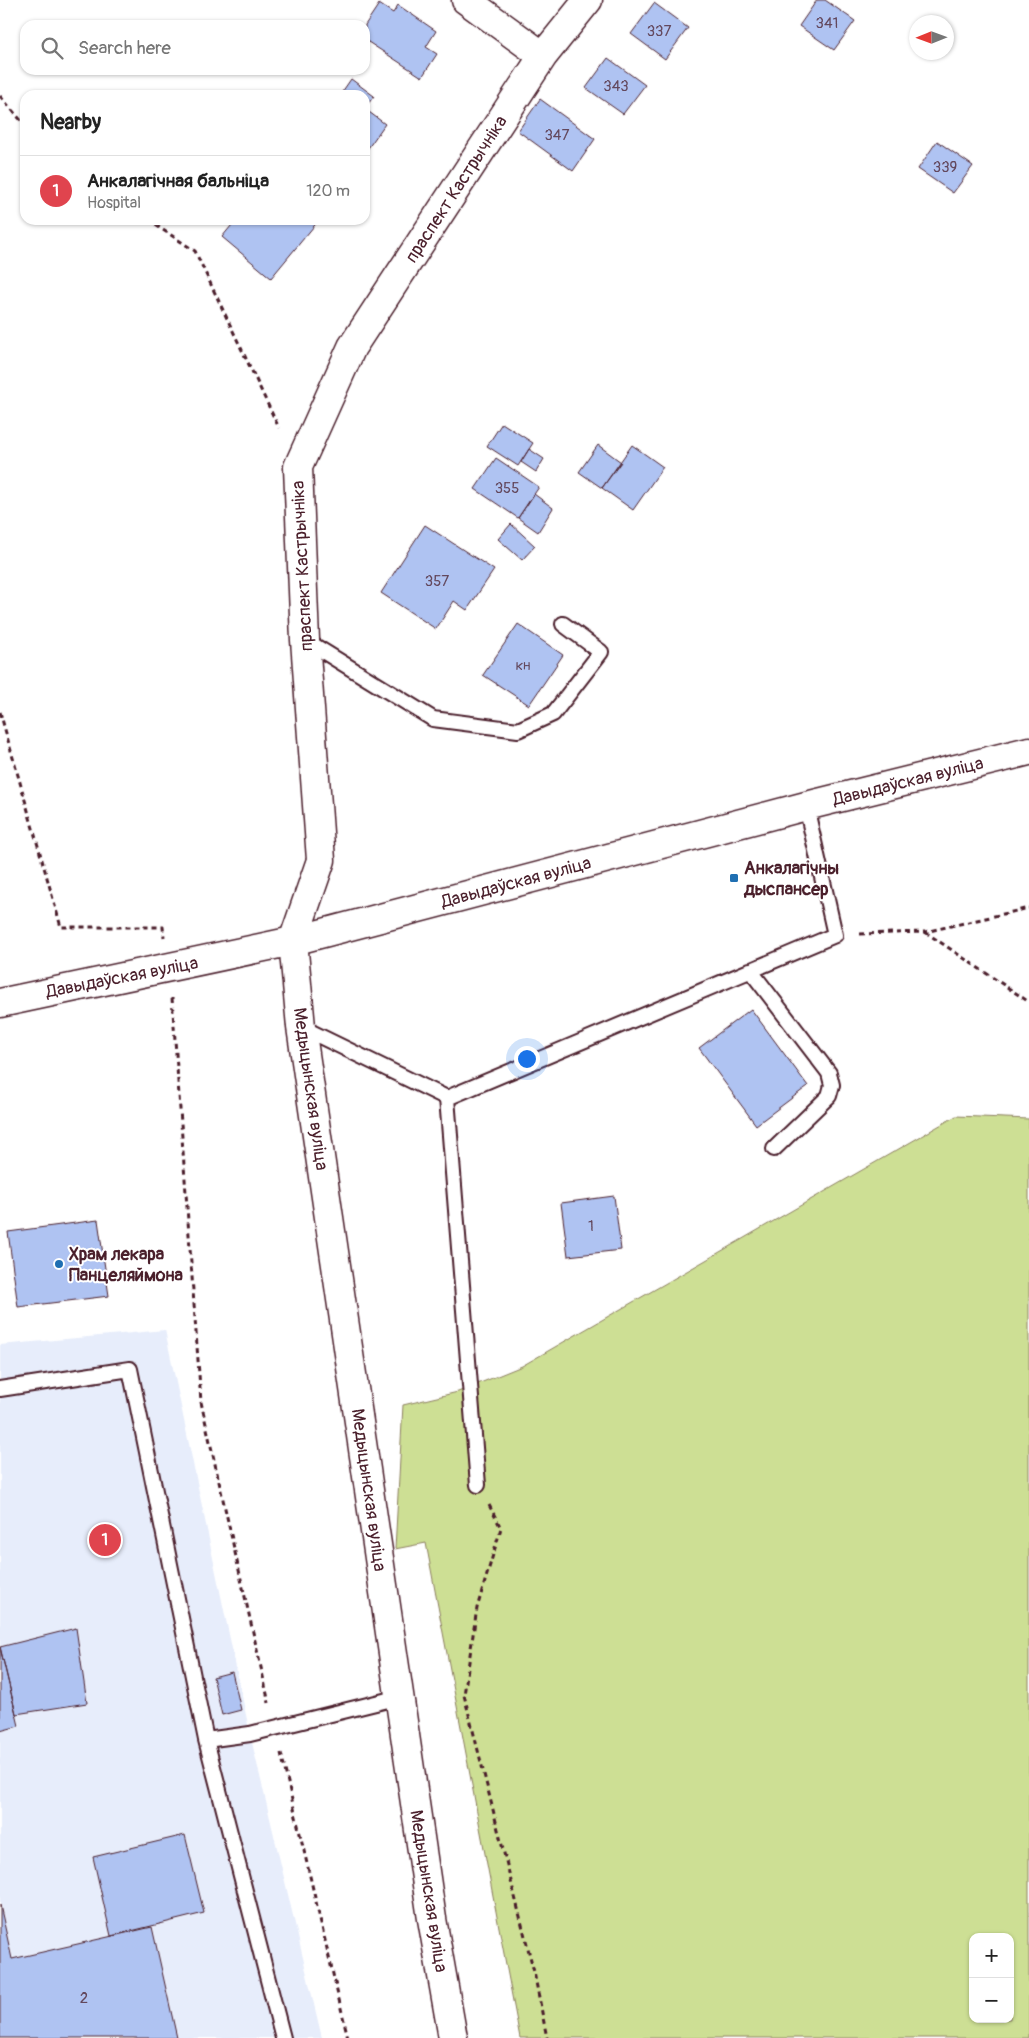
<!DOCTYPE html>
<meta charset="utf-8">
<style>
:root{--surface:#fff;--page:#f6f6f6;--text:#222;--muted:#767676;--line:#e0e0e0;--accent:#7c3aed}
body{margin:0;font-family:Pangolin,sans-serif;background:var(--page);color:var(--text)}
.controls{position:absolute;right:15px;bottom:15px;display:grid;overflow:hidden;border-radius:10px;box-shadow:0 1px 4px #0004}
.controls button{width:45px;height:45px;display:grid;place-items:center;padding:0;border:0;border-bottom:1px solid var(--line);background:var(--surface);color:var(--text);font:25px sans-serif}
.compass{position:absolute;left:909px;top:15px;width:45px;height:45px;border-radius:50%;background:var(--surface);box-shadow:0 1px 4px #0004;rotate:269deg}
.you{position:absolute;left:526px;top:1058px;width:18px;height:18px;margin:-12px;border:4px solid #fff;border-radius:50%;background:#1a73e8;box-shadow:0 0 0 8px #1a73e833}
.badge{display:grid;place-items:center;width:32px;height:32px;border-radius:50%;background:var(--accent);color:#fff;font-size:16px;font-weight:700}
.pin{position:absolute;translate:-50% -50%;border:2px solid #fff;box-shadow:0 1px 5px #0006}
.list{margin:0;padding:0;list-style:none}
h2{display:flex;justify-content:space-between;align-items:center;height:65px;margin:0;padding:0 20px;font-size:21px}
h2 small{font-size:16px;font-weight:400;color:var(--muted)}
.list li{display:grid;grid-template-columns:32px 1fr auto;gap:15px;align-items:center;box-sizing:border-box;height:70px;padding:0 20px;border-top:1px solid var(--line)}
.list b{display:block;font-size:19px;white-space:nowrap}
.list p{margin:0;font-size:16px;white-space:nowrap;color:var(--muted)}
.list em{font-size:16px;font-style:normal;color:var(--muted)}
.icon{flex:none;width:28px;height:28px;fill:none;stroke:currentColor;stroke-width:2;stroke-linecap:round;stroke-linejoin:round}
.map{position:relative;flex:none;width:1029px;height:2038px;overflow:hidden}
.search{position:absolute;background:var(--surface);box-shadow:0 1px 4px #0004;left:20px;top:20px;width:350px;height:55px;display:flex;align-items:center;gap:12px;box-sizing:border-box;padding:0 18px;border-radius:15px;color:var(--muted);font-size:19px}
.panel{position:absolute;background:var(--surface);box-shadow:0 1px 4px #0004;left:20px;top:90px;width:350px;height:135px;border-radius:15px}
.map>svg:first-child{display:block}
</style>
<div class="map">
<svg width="1029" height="2038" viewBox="0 0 1029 2038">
<rect width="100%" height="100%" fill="#fff"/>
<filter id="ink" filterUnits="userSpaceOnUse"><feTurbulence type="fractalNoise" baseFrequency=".02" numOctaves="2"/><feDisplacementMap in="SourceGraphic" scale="10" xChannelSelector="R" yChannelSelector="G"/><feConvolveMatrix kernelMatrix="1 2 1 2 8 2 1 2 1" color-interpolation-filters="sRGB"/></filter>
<g filter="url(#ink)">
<path fill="#e7edfb" d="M165 1330 250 1734 322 2038H0V1345Z"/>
<path fill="#cddf94" stroke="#8c7f60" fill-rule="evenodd" d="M956 1116 1029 1119V2038H520L426 1543 395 1549 403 1405 458 1392 522 1366ZM973 1937H1010V2019H973Z"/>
<path fill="#afc3f2" stroke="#4a1f2b" d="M817 0H825L855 21 834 50 799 26Z
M654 3 688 28 665 59 631 34Z
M379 4 393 13 398 5 436 31 426 47 437 54 422 77 365 40V25Z
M608 58 645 85 623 114 586 88Z
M351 79 374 96 365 108V95H340Z
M540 99 595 139 573 171 518 131Z
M365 109 385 124 366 151 365 150Z
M937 141 973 166 953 193 918 169Z
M236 220H319L271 278 222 237Z
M502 423 533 443 518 466 487 446Z
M598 445 621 462 602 488 579 472Z
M632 445 663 467 633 510 602 488Z
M529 449 544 459 536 472 521 462Z
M496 458 539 487 518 518 475 489Z
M534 494 553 508 538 532 518 518Z
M511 524 535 546 522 560 498 539Z
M425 525 494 570 467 610 454 601 436 629 381 593Z
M518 624 563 655 529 705 483 675Z
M751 1009 808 1086 756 1125 699 1048Z
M614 1196 621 1250 568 1256 561 1203Z
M98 1220 109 1296 18 1307 8 1232Z
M76 1628 87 1703 16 1714 0 1647Z
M0 1647 19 1726 0 1731Z
M232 1672 241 1710 222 1715 213 1677Z
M185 1835 204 1913 111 1936 93 1857Z
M0 1905 12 1959 152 1927 177 2038H0Z"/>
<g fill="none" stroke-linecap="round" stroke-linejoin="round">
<g stroke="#4a1f2b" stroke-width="18">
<path id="lane" d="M305 640 433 719 518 730 553 714 601 652 563 624
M750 970 829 1073 832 1085 829 1096 774 1149
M301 1027 447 1098 835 935 806 806
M447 1098 478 1485
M0 1389 130 1369 206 1740 250 1734 400 1697
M206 1740 283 2038"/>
</g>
<g stroke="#4a1f2b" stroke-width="31">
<path id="street" d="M466 0 543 56
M293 941 321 860 305 640 298 467 352 347 543 56 588 0
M293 941 806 806 1029 751"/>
</g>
<g stroke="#4a1f2b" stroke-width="31">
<path id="secondary" d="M0 1003 293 941 301 1027 432 1919 453 2038"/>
</g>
<path stroke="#4a1f2b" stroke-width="3" stroke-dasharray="5 4" stroke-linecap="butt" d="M0 96 25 125
M148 220 195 251 279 428
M0 712 61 927H163L164 937
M925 932 1029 1002
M860 934 925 932 1029 908
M172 998 201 1402 269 1703
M489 1505 501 1528 477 1608 464 1695 534 1972 547 2038
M281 1753 348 2038"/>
<use href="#lane" stroke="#fff" stroke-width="14"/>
<use href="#street" stroke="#fff" stroke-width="28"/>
<use href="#secondary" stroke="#fff" stroke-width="28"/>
</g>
</g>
<g fill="#1f6fb2" stroke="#fff" stroke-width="2">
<rect x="729" y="873" width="10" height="10" rx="2.5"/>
<circle cx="59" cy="1264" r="5"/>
</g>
<g text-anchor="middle" stroke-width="4" stroke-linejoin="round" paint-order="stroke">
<g font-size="15" fill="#63485d">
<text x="827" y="28">341</text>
<text x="659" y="36">337</text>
<text x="616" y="91">343</text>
<text x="557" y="140">347</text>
<text x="945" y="172">339</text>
<text x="507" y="493">355</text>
<text x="437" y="586">357</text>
<text x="523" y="670">кн</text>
<text x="591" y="1231">1</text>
<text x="84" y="2003">2</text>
</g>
<g font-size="18" fill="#4a1f2b" stroke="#fff">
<text transform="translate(456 189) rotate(-57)" y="6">праспект Кастрычніка</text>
<text transform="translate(302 566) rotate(-93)" y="6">праспект Кастрычніка</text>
<text transform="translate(908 781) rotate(-14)" y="6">Давыдаўская вуліца</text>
<text transform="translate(516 882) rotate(-15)" y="6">Давыдаўская вуліца</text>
<text transform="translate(122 977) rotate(-11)" y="6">Давыдаўская вуліца</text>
<text transform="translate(311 1089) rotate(82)" y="6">Медыцынская вуліца</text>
<text transform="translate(369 1490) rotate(82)" y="6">Медыцынская вуліца</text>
<text transform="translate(429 1891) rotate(81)" y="6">Медыцынская вуліца</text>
</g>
<g font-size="18" font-weight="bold" fill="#4a1f2b" stroke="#fff" text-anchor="start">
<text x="744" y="874">Анкалагічны<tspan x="744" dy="21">дыспансер</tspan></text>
<text x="69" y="1260">Храм лекара<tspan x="69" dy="21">Панцеляймона</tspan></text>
</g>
</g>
</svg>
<div class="controls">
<button>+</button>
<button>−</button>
</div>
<svg class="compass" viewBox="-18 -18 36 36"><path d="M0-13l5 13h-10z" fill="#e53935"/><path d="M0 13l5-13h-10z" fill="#767676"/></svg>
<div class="you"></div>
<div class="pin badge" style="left:105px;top:1540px;background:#e0444e">1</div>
<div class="search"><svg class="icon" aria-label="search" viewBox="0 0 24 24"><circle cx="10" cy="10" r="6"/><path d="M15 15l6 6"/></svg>Search here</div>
<section class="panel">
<h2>Nearby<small></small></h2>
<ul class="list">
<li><span class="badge" style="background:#e0444e">1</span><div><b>Анкалагічная бальніца</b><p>Hospital</p></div><em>120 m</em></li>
</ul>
</section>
</div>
